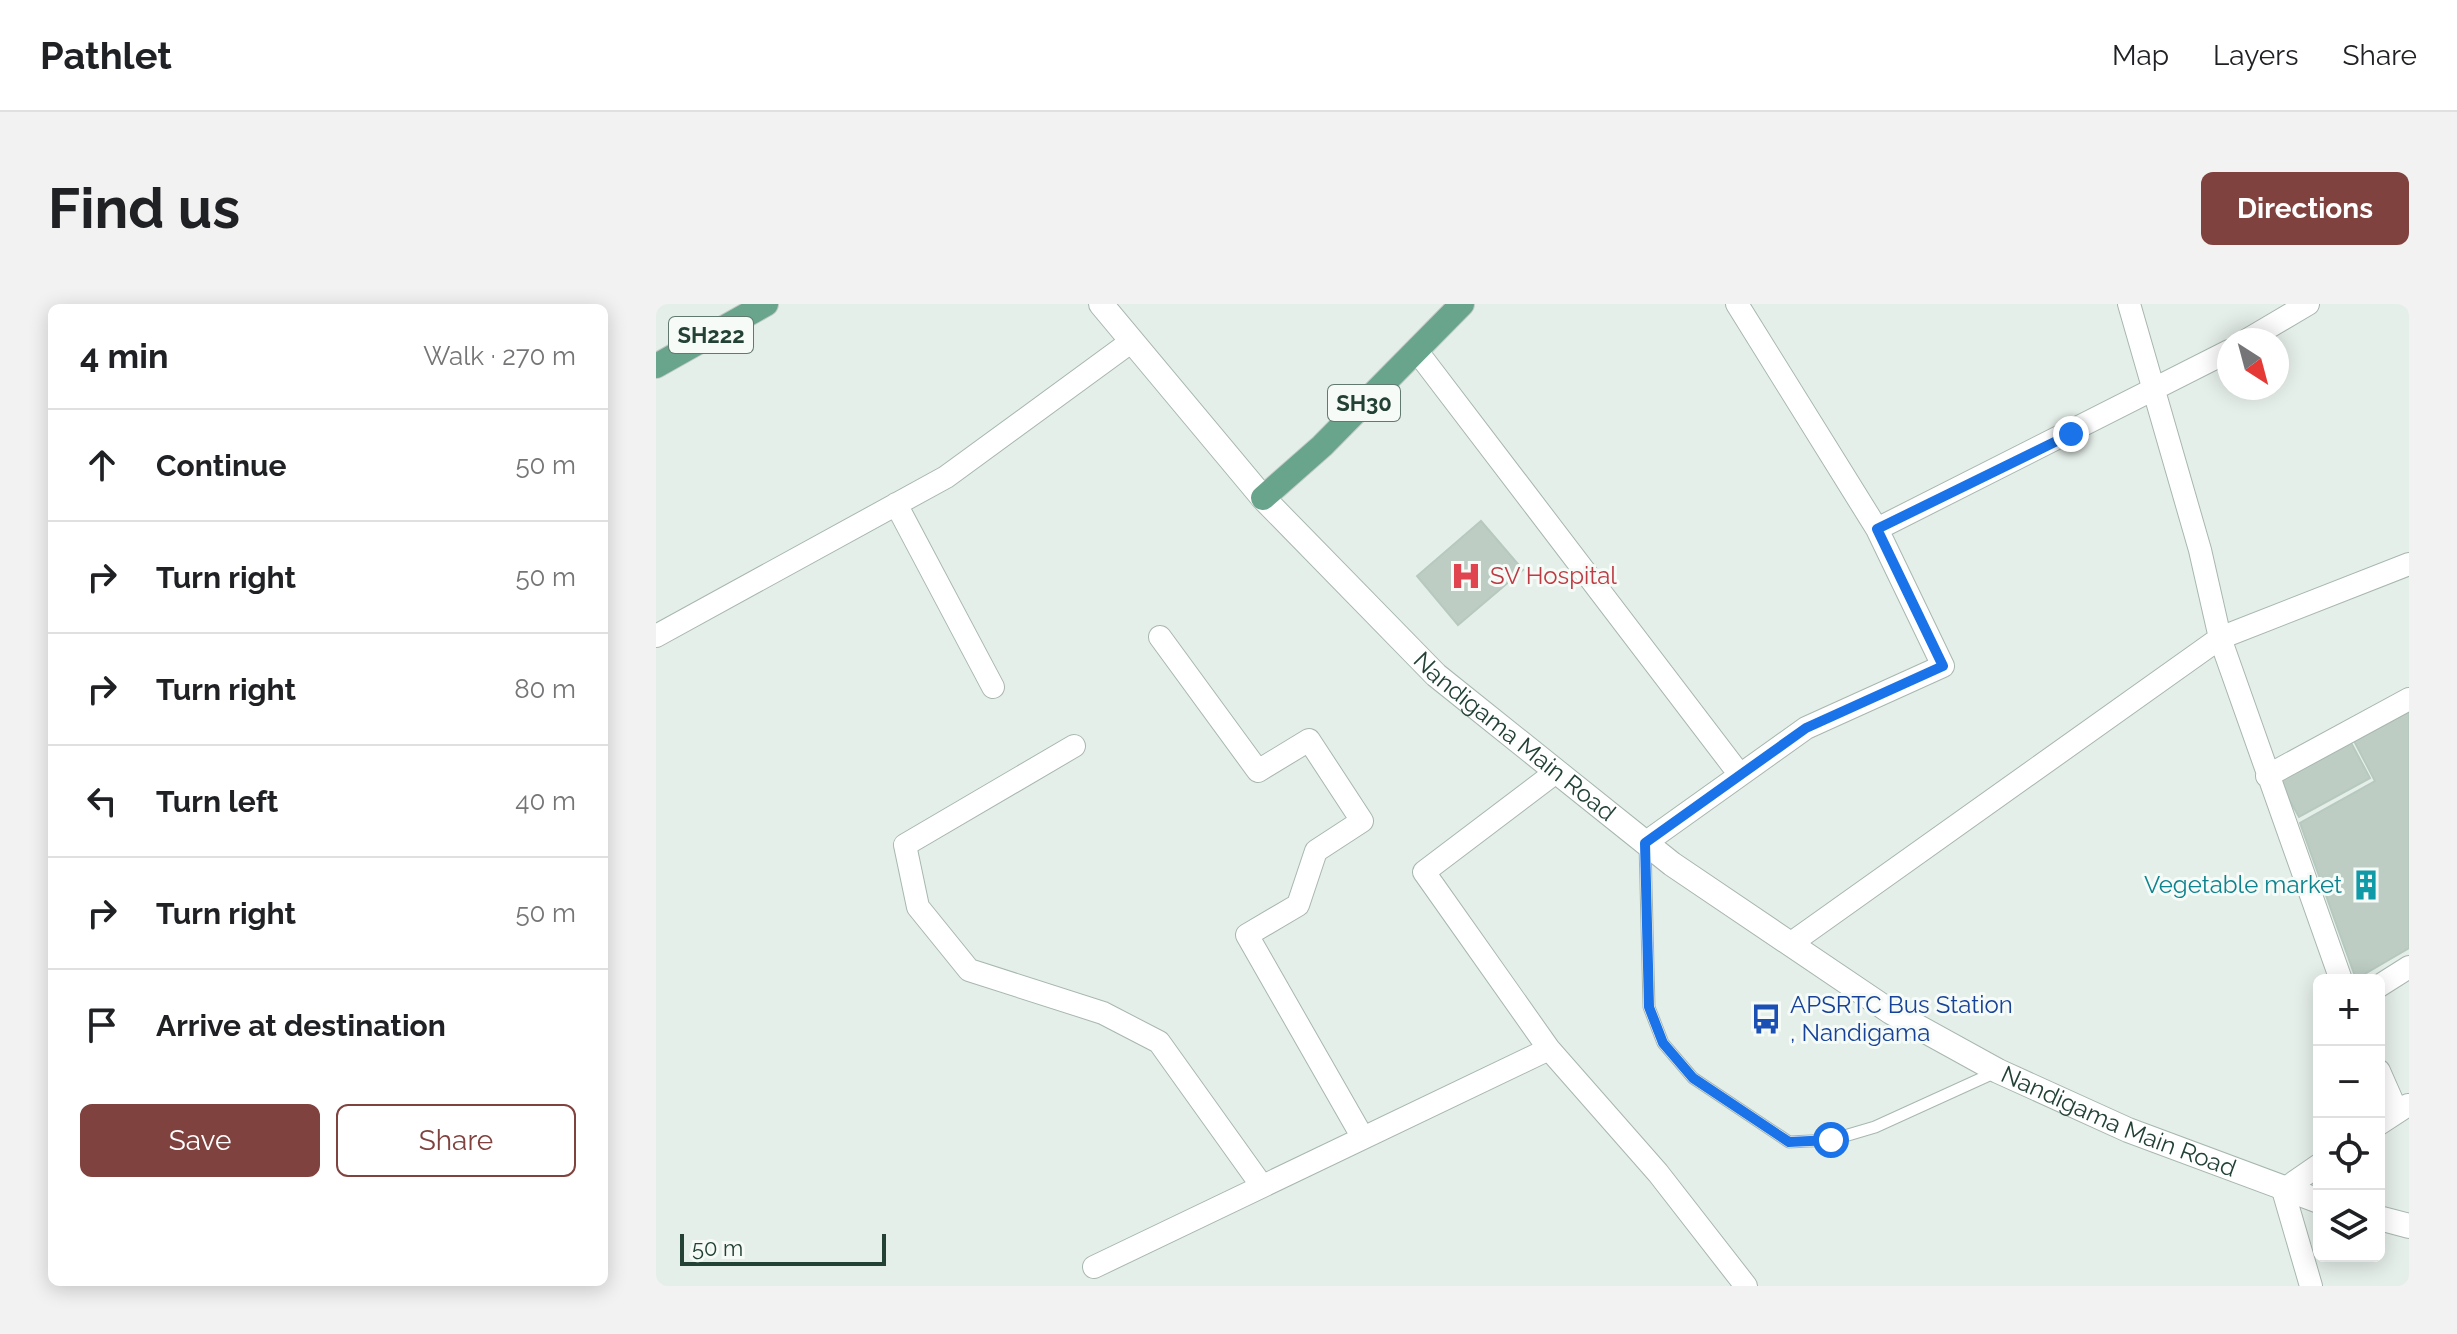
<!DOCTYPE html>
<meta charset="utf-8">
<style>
:root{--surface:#fff;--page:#f2f2f2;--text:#202124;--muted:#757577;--line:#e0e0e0;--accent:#80423e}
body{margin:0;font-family:Raleway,sans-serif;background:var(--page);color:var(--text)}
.controls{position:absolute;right:24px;bottom:24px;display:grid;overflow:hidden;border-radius:12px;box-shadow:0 4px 20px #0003}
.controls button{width:72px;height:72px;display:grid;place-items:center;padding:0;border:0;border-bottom:2px solid var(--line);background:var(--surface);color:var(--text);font:40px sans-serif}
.compass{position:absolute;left:1561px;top:24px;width:72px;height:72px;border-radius:50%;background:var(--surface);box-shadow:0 4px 20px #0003;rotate:144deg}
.scale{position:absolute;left:24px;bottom:20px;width:206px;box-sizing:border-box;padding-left:8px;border:4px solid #234135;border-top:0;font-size:22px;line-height:28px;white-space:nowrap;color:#234135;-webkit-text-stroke:6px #f6fbf8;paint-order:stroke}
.stop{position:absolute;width:24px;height:24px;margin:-18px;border:6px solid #1a73e8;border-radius:50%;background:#fff}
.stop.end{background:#1a73e8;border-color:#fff;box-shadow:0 2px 8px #0008}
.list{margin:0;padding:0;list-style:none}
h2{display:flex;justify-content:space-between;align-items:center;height:104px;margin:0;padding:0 32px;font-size:34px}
h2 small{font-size:26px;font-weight:400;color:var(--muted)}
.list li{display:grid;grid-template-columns:52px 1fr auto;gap:24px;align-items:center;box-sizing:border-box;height:112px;padding:0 32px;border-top:2px solid var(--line)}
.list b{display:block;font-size:30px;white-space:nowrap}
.list em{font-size:26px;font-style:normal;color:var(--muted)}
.actions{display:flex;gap:16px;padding:24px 32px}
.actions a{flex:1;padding:18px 0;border:2px solid var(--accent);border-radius:12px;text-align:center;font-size:28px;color:var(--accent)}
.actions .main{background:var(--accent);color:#fff}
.icon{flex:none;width:44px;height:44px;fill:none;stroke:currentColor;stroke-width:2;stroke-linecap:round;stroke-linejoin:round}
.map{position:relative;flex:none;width:1753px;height:982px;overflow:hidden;border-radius:12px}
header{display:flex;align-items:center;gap:48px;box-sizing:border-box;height:112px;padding:0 40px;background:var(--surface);border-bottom:2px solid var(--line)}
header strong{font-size:38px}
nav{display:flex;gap:44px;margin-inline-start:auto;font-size:28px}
.intro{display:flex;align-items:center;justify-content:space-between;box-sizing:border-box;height:192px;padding:0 48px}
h1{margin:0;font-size:56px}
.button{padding:20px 36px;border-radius:12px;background:var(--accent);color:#fff;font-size:28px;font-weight:700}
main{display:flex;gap:48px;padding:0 48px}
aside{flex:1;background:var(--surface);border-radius:12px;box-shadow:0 4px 20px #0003}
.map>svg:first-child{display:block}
</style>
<header>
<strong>Pathlet</strong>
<nav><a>Map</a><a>Layers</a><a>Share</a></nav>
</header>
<div class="intro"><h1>Find us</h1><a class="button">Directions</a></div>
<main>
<aside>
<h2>4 min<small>Walk · 270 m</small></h2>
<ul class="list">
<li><svg class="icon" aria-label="ahead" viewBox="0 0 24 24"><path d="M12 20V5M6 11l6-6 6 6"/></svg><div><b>Continue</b></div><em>50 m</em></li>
<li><svg class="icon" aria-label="right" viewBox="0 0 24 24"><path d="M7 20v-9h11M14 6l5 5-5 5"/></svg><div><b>Turn right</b></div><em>50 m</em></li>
<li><svg class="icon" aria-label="right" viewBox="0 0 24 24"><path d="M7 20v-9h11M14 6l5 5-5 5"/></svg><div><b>Turn right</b></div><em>80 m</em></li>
<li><svg class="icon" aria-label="left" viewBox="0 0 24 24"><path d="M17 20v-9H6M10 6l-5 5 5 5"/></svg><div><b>Turn left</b></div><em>40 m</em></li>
<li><svg class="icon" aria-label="right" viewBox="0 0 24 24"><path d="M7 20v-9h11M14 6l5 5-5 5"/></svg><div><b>Turn right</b></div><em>50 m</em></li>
<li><svg class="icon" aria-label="arrive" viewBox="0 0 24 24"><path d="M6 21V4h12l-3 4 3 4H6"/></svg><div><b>Arrive at destination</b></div></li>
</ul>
<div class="actions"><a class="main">Save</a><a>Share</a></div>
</aside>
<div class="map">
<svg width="1753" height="982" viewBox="0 0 1753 982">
<rect width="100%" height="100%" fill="#e5efe9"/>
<path fill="#bdcdc4" stroke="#b7c9bf" stroke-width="2" d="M825 217 867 266 802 321 761 272Z
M1753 407V644L1700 675 1644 519 1719 477 1697 435Z
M1693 435 1714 474 1643 513 1621 474Z"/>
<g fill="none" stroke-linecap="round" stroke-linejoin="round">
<g stroke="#a7b7af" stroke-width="13">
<path id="service" d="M989 540 993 703 1007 739 1037 774 1133 838 1175 836 1219 823 1342 767"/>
</g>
<g stroke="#a7b7af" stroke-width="24">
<path id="minor" d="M1473 0 1544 246 1564 334 1685 676
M1591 36 1652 0
M760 46 1084 471
M240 200 337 383
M1221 225 1573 47
M0 332 290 173 476 37
M504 333 602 467 653 436 706 517 660 547 642 601 591 631 707 834
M418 442 249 541 262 603 313 666 447 709 503 738 606 882
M1611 472 1753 395
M989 539 1150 424 1287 362 1221 225 1081 0
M1134 640 1564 334 1753 260
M1723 682 1753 663
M893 745 1002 869 1090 982
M1723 767 1741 808
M1723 820 1752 801
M438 963 893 745 768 568 900 468
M1655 982 1627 886 1663 861"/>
</g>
<g stroke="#a7b7af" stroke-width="26">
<g id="tertiary">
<path id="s1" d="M445 0 607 194 780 371 1016 560 1235 708 1342 767 1472 826 1663 897"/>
<path d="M1723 914 1753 922"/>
</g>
</g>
<g stroke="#c1cac6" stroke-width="26">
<path id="primary" d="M0 62 110 0
M607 194 666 142 806 0"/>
</g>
<use href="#service" stroke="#fff" stroke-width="11"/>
<use href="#minor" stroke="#fff" stroke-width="22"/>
<use href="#tertiary" stroke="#fff" stroke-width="24"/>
<use href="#primary" stroke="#69a58c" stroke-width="24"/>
</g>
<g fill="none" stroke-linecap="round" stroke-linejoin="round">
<path stroke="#1a73e8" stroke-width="10" d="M1175 836 1133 838 1037 774 1007 739 993 703 989 539 1150 424 1287 362 1221 225 1415 130"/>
</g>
<defs>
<g id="hospital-bare" transform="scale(2.4)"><path d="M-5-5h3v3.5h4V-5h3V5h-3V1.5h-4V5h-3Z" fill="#e0444e" stroke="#f6fbf8" stroke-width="2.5" paint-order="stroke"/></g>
<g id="building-bare" transform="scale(2.4)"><path d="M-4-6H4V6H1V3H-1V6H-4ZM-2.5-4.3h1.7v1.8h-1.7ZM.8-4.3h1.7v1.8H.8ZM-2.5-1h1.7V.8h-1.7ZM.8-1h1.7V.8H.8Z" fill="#0f9aa8" stroke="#f6fbf8" stroke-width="2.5" paint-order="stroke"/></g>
<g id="bus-bare" transform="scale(2.4)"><path d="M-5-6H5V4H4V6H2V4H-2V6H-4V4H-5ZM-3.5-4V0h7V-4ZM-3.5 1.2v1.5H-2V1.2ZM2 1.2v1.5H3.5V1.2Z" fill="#1a4fb4" stroke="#f6fbf8" stroke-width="2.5" paint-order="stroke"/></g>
</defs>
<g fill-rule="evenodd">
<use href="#hospital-bare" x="810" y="272"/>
<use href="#building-bare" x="1710" y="581"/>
<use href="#bus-bare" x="1110" y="715"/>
</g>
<g text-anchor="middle" stroke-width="6" stroke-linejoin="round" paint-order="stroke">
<g fill="#f6fbf8" stroke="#627970" stroke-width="2">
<rect x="13" y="13" width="84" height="36" rx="6"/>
<rect x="672" y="81" width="72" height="36" rx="6"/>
</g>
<g font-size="22" font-weight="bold" fill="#234135">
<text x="55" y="39">SH222</text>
<text x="708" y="107">SH30</text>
</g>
<g font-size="24" fill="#be3a42" stroke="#f6fbf8" text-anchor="start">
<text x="834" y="280">SV Hospital</text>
</g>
<g font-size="24" fill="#234135" stroke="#f6fbf8">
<text dy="8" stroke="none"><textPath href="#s1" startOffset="600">Nandigama Main Road</textPath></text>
<text dy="8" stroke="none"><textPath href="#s1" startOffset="1320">Nandigama Main Road</textPath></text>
</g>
<g font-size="24" fill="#0d838f" stroke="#f6fbf8" text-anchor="end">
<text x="1686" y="589">Vegetable market</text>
</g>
<g font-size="24" fill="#164399" stroke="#f6fbf8" text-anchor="start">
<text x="1134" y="709">APSRTC Bus Station<tspan x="1134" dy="28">, Nandigama</tspan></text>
</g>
</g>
</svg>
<div class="controls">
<button>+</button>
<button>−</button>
<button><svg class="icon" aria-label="locate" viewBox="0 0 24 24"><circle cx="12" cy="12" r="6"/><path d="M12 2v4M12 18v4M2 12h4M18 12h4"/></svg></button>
<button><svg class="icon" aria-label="layers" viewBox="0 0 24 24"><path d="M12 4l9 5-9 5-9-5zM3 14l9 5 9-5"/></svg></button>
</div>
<svg class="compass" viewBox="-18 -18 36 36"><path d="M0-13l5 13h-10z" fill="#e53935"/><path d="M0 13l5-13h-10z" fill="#757577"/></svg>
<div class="scale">50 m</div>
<div class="stop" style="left:1175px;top:836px"></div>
<div class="stop end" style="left:1415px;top:130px"></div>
</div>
</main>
